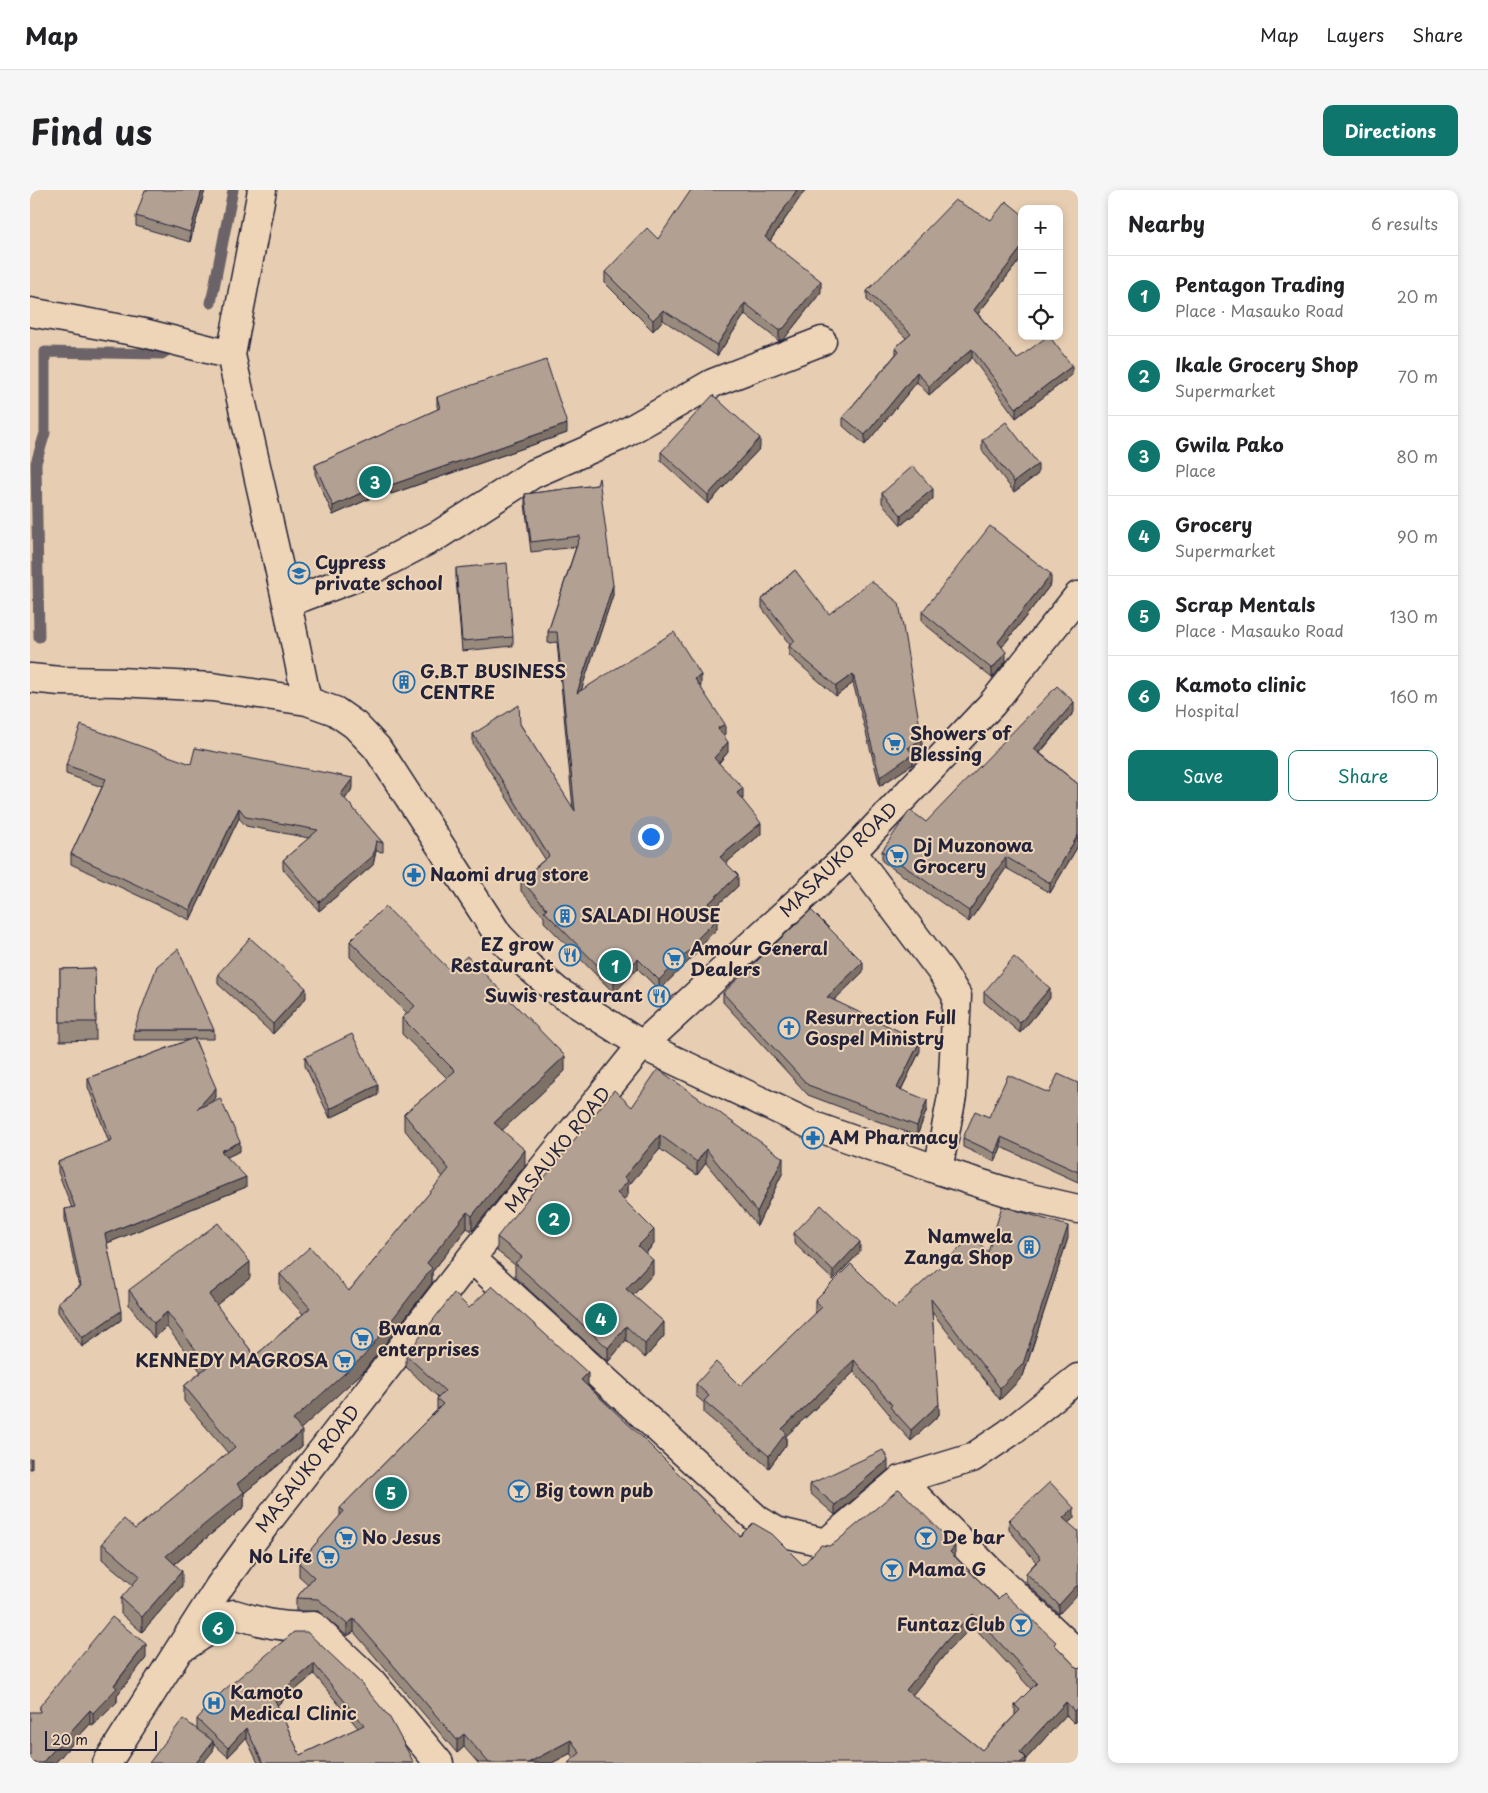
<!DOCTYPE html>
<meta charset="utf-8">
<style>
:root{--surface:#fff;--page:#f6f6f6;--text:#202124;--muted:#757577;--line:#e0e0e0;--accent:#0f766e}
body{margin:0;font-family:"Playpen Sans",sans-serif;background:var(--page);color:var(--text)}
.controls{position:absolute;right:15px;top:15px;display:grid;overflow:hidden;border-radius:10px;box-shadow:0 2px 8px #0003}
.controls button{width:45px;height:45px;display:grid;place-items:center;padding:0;border:0;border-bottom:1px solid var(--line);background:var(--surface);color:var(--text);font:25px sans-serif}
.scale{position:absolute;left:15px;bottom:12px;width:112px;box-sizing:border-box;padding-left:5px;border:2px solid #22223b;border-top:0;font-size:14px;line-height:18px;white-space:nowrap;color:#22223b;-webkit-text-stroke:4px #efd5b7;paint-order:stroke}
.you{position:absolute;left:620px;top:646px;width:18px;height:18px;margin:-12px;border:4px solid #fff;border-radius:50%;background:#1a73e8;box-shadow:0 0 0 8px #1a73e833}
.badge{display:grid;place-items:center;width:32px;height:32px;border-radius:50%;background:var(--accent);color:#fff;font-size:16px;font-weight:700}
.pin{position:absolute;translate:-50% -50%;border:2px solid #fff;box-shadow:0 1px 5px #0006}
.list{margin:0;padding:0;list-style:none}
h2{display:flex;justify-content:space-between;align-items:center;height:65px;margin:0;padding:0 20px;font-size:21px}
h2 small{font-size:16px;font-weight:400;color:var(--muted)}
.list li{display:grid;grid-template-columns:32px 1fr auto;gap:15px;align-items:center;box-sizing:border-box;height:80px;padding:0 20px;border-top:1px solid var(--line)}
.list b{display:block;font-size:19px;white-space:nowrap}
.list p{margin:0;font-size:16px;white-space:nowrap;color:var(--muted)}
.list em{font-size:16px;font-style:normal;color:var(--muted)}
.actions{display:flex;gap:10px;padding:15px 20px}
.actions a{flex:1;padding:11px 0;border:1px solid var(--accent);border-radius:10px;text-align:center;font-size:18px;color:var(--accent)}
.actions .main{background:var(--accent);color:#fff}
.icon{flex:none;width:28px;height:28px;fill:none;stroke:currentColor;stroke-width:2;stroke-linecap:round;stroke-linejoin:round}
.map{position:relative;flex:none;width:1048px;height:1573px;overflow:hidden;border-radius:10px}
header{display:flex;align-items:center;gap:30px;box-sizing:border-box;height:70px;padding:0 25px;background:var(--surface);border-bottom:1px solid var(--line)}
header strong{font-size:24px}
nav{display:flex;gap:28px;margin-inline-start:auto;font-size:18px}
.intro{display:flex;align-items:center;justify-content:space-between;box-sizing:border-box;height:120px;padding:0 30px}
h1{margin:0;font-size:35px}
.button{padding:12px 22px;border-radius:10px;background:var(--accent);color:#fff;font-size:18px;font-weight:700}
main{display:flex;gap:30px;padding:0 30px}
aside{flex:1;background:var(--surface);border-radius:10px;box-shadow:0 2px 8px #0003}
.map>svg:first-child{display:block}
</style>
<header>
<strong>Map</strong>
<nav><a>Map</a><a>Layers</a><a>Share</a></nav>
</header>
<div class="intro"><h1>Find us</h1><a class="button">Directions</a></div>
<main>
<div class="map">
<svg width="1048" height="1573" viewBox="0 0 1048 1573">
<rect width="100%" height="100%" fill="#e7ceb2"/>
<filter id="ink" filterUnits="userSpaceOnUse"><feTurbulence type="fractalNoise" baseFrequency=".02" numOctaves="2"/><feDisplacementMap in="SourceGraphic" scale="10" xChannelSelector="R" yChannelSelector="G"/><feConvolveMatrix kernelMatrix="1 2 1 2 8 2 1 2 1" color-interpolation-filters="sRGB"/></filter>
<g filter="url(#ink)">
<g fill="none" stroke-linecap="round" stroke-linejoin="round">
<path stroke="#6c6368" stroke-width="11" d="M181 113 203 0
M9 447 6 273 15 243V162L132 164 147 154"/>
<g stroke="#22223b" stroke-width="31">
<path id="street" d="M232 0 201 165 257 413 277 511
M0 122 114 143 201 165
M257 413 332 385 410 344 503 284 588 247 683 193 792 151
M0 488 30 491 89 492 182 497 277 511 305 521 325 535 347 558 469 746 498 776 527 801 612 855 781 935 908 980 987 1005 1048 1019
M822 662 912 782 927 806 922 906 908 980
M441 1068 728 1330 746 1341 796 1353 870 1290 942 1268 979 1243 1048 1188
M870 1290 957 1378 1048 1464
M157 1455 204 1424C234 1433 251 1438 283 1436L341 1491 409 1573
M77 1573 189 1397 224 1349 441 1068 612 855 822 662 962 514 1048 406"/>
</g>
<use href="#street" stroke="#efd5b7" stroke-width="28"/>
</g>
<path fill="#998a7e" stroke="#22223b" fill-rule="evenodd" d="M175 0 160 52 106 36V26Z
M775 0 740 51 791 102 754 149 749 151 715 124 687 166 633 130 623 141 575 93V82L628 49Z
M992 67 948 124 987 169 1042 185 986 228 942 168 899 205 887 192 835 255 813 236V227L866 164V157L876 148 837 110V101Z
M407 207 537 243 361 304 359 300 303 325 285 284V275L408 219 407 216Z
M952 250 1008 284 984 302 952 260Z
M730 258 678 314 631 271V262Z
M567 295 583 405 551 500 671 496H670L695 544 693 545 698 562 689 573 713 609 712 610 731 644 696 673 708 696 680 722 687 739 668 758V762L629 800 608 779 584 803 514 732V727L491 701V690L515 669 443 554V544L490 534 543 619 527 452 518 453V442L546 357 501 362 495 314V304Z
M852 303 903 309 871 335 852 313Z
M426 378 483 447V456L432 461 426 388Z
M765 380 892 558 883 565V574L850 596 823 493 806 506 759 465V456L760 455 732 418V409Z
M1021 394 972 457 976 471 962 488 892 432V422Z
M1044 522 1010 563 1048 594V656L1020 703 976 678 939 732 852 671V661L896 632Z
M161 574 323 598 315 609 353 653V662L346 661 343 675 289 721 253 679V670L279 648 216 636 209 628 160 730 41 674V664L72 597 36 584V575Z
M320 751 421 781 535 881 472 940 495 976 442 1041 437 1038 402 1082V1093L334 1181 270 1239 272 1256 214 1303V1317L145 1374 152 1396 112 1442 91 1424V1408L103 1395 72 1369V1353L105 1339 198 1263 154 1211V1196L171 1182 137 1137 124 1148 99 1115V1100L220 1088 186 1115 225 1166 273 1124 250 1099V1084L319 1101 413 987 374 939V924L417 888 372 844V828L377 823 320 767Z
M65 778 66 850 30 851V779Z
M833 782 804 810 890 861 871 900 897 919 887 946 778 905 693 812V803Z
M188 784 276 808 243 844 188 794Z
M954 802 1020 808 990 843 954 812Z
M104 840H184V849H165L186 907 183 912 210 961 197 967 216 997 77 1053 91 1130 52 1157 28 1122V1112L49 1097 35 1029V1019L42 1018 28 982V972L79 952 58 897V888L159 850H104Z
M275 867 348 905 300 928 275 876Z
M1048 893V992L971 957 965 972 933 957V948L959 927 1019 903Z
M602 917 753 982 727 1036 676 973 667 985 630 959 598 996V1005L593 1010 624 1054 616 1063 623 1084 603 1105 634 1146 615 1168 596 1150 578 1172 485 1087V1075L467 1061V1047Z
M764 1043 830 1062 803 1090 764 1053Z
M1038 1048 993 1186 970 1210 902 1122 909 1225 881 1251 860 1228V1225L824 1182 756 1246V1255L739 1278 674 1223V1213L666 1206V1194L710 1196 786 1123 785 1122V1110L865 1118 958 1062Z
M439 1118 558 1196 710 1346 773 1375 925 1367 968 1409 1026 1456 1048 1479V1530L1044 1533 1036 1525 996 1569V1573L544 1568 541 1563 522 1573H448L434 1557 427 1563 324 1442 317 1446 288 1421H266V1408L278 1394 269 1386V1373L310 1326V1318L407 1220V1209L408 1207 376 1177V1165ZM943 1436 1001 1499 985 1515V1525L952 1560 882 1505 917 1462Z
M858 1280 805 1325 780 1303V1294Z
M1044 1328 1038 1333 1029 1424 996 1393V1383L1006 1372 979 1340V1330Z
M264 1442 384 1573H228L216 1548 198 1567 183 1553V1561L167 1539V1529ZM284 1484 328 1538 270 1565 247 1515Z
M116 1468 87 1505V1512L63 1536 60 1534 25 1573H0L10 1522V1516Z"/>
<path fill="#7d7066" stroke="#22223b" d="M172 0H175L160 52V42Z
M767 0H775L735 58V47Z
M992 57V67L944 129V120Z
M791 91V102L754 149 749 151V140Z
M715 113V124L687 166V155Z
M633 120V130L623 141V130Z
M942 159V168L899 205V196Z
M1042 176V185L986 228V218Z
M887 182V192L835 255V245Z
M537 234V243L361 304V295Z
M730 248V258L678 314V305Z
M1008 274V284L984 302V292Z
M359 290V300L303 325V316Z
M903 299V309L871 335V325Z
M1021 384V394L968 462V452Z
M583 395V405L547 513V503Z
M976 462V471L962 488V479Z
M823 484V493L806 506V496Z
M671 485V496L665 500V489Z
M1044 512V522L1004 569V559Z
M695 534V544L688 548V538Z
M892 549V558L883 565V574L850 596V587L878 558Z
M698 552V562L684 578V568Z
M323 588V598L311 614V604Z
M713 598V609L707 614V603Z
M209 618V628L160 730V720Z
M731 633V644L690 678V667Z
M1048 645V656L1020 703V693Z
M346 651V661L343 675 289 721V712Z
M976 667V678L939 732V721Z
M708 685V696L675 727V717Z
M687 729V739L668 758V762L629 800V790L666 750Z
M608 769V779L584 803V792Z
M833 772V782L797 817V807Z
M276 798V808L243 844V834Z
M1020 798V808L990 843V833Z
M890 851V861L867 908V898Z
M535 866V881L464 948V933Z
M348 895V905L300 928V919Z
M186 898V907L167 929V919Z
M897 910V919L887 946V936Z
M630 945V959L598 996V1005L587 1017V1003L594 987Z
M971 947V957L965 972V963Z
M210 952V961L191 970V961Z
M676 959V973L667 985V972Z
M495 960V976L442 1041V1026Z
M753 968V982L727 1036V1022Z
M216 987V997L75 1054V1044Z
M437 1022V1038L402 1082V1093L334 1181 263 1246V1230L397 1073Z
M1038 1036V1048L993 1186 970 1210V1198Z
M624 1040V1054L608 1070V1056Z
M830 1052V1062L803 1090V1081Z
M623 1070V1084L596 1113V1099Z
M220 1072V1088L179 1121V1105Z
M91 1121V1130L52 1157V1148Z
M137 1122V1137L124 1148V1133Z
M634 1132V1146L615 1168V1154Z
M596 1136V1150L578 1172V1158Z
M824 1170V1182L756 1246V1255L739 1278V1266L752 1239Z
M558 1183V1196L551 1203V1190Z
M909 1214V1225L881 1251V1240Z
M272 1241V1256L214 1303V1317L136 1381V1366L207 1294Z
M2 1268V1279H0V1269Z
M858 1270V1280L805 1325V1315Z
M1044 1318V1328L1033 1337V1328Z
M925 1356V1368L920 1362Z
M152 1381V1396L112 1442V1427Z
M1048 1394V1404L1029 1424V1415Z
M943 1424V1436L917 1462 876 1513V1500L917 1450Z
M324 1429V1442L317 1446V1434Z
M116 1454V1468L87 1505V1512L63 1536V1523Z
M284 1474V1484L244 1518V1508Z
M1036 1512V1525L996 1569V1573H990V1562Z
M1048 1517V1530L1044 1533V1521Z
M60 1520V1534L25 1573H12Z
M216 1538V1548L198 1567V1558Z
M434 1544V1557L427 1563V1550Z
M541 1550V1563L522 1573H498Z
M183 1551V1561L173 1573H166Z"/>
<path fill="#b2a092" stroke="#22223b" fill-rule="evenodd" d="M115 0H172L160 42 106 26Z
M661 0H767L735 47 791 91 754 138 749 140 715 113 687 155 633 120 623 130 575 82 617 38 628 49Z
M925 10 961 30 976 11 992 24V57L944 120 987 169 1018 146H1019L1042 176 986 218 942 159 899 196 887 182 835 245 813 227 869 161 866 157 881 144 837 101Z
M516 170 537 234 361 295 359 290 303 316 285 275 410 218 407 207Z
M683 205 730 248 678 305 631 262Z
M976 232 1008 274 984 292 952 250Z
M883 276 903 299 871 325 852 303Z
M569 288 583 395 547 503 644 442 671 485 665 489 695 534 688 538 698 552 684 568 713 598 707 603 731 633 690 667 708 685 675 717 687 729 666 750 668 752 629 790 608 769 584 792 514 721 517 719 491 690 519 666 443 544 489 515 490 534 545 621 527 442H518L550 346 501 352 495 304 567 295Z
M960 336 1021 384 968 452 976 462 962 479 892 422Z
M477 373 483 447 432 451 426 378Z
M765 380 799 424 841 391 869 413 892 549 878 558 883 564 850 587 823 484 806 496 759 456 765 451 732 409Z
M1027 496 1044 512 1004 559 1048 594V645L1020 693 976 667 939 721 852 661 880 620 896 632Z
M51 535 161 574 165 558 323 588 311 604 353 653 346 651 343 666 289 712 253 670 288 640 216 627 209 618 160 720 41 664 76 589 36 575Z
M355 716 421 781 437 766 535 866 464 933 495 960 442 1026 437 1022 397 1073 402 1078 334 1166 263 1230 272 1241 207 1294 214 1302 136 1366 152 1381 112 1427 91 1408 110 1386 72 1353 94 1329 105 1339 205 1257 154 1196 178 1176 137 1122 124 1133 99 1100 188 1033 220 1072 179 1105 225 1166 280 1118 250 1084 280 1057 319 1101 419 979 374 924 425 881 372 828 385 816 320 751Z
M781 720 833 772 797 807 890 851 867 898 897 910 887 936 778 895 693 803Z
M220 748 276 798 243 834 188 784Z
M148 759 184 840H104L127 776Z
M984 767 1020 798 990 833 954 802Z
M65 778 66 832H30V779Z
M322 844 348 895 300 919 275 867Z
M164 848 186 898 167 919 190 908 210 952 191 961 216 987 75 1044 91 1121 52 1148 28 1112 51 1096 35 1019 45 1017 28 972 82 950 58 888Z
M628 879 753 968 727 1022 676 959 667 972 630 945 594 987 598 991 587 1003 624 1040 608 1056 623 1070 596 1099 634 1132 615 1154 596 1136 578 1158 485 1073 492 1067 467 1047 584 900 602 917Z
M1028 884 1048 893V982L971 947 965 963 933 948 945 921 959 927 978 885 1019 903Z
M791 1015 830 1052 803 1081 764 1043Z
M972 1016 1038 1036 993 1174 970 1198 901 1109 909 1214 881 1240 860 1217 862 1215 824 1170 752 1239 756 1243 739 1266 674 1211 679 1206 666 1194 686 1172 710 1196 792 1117 785 1110 821 1074 865 1118 943 1046 958 1062Z
M462 1096 558 1183 551 1190 612 1247 661 1296 660 1297 710 1346 723 1333 742 1344 773 1375 791 1355 799 1356 806 1352 869 1299 925 1356 920 1362 968 1409 974 1403 1026 1452 1024 1454 1048 1479V1517L1044 1521 1036 1512 990 1562 996 1568 990 1573H538L550 1563 541 1550 498 1573H459L434 1544 427 1550 324 1429 317 1434 288 1409 266 1408 284 1387 269 1373 314 1321 310 1318 413 1214 407 1209 415 1201 376 1165 424 1103 439 1118ZM943 1424 1007 1493 985 1515 990 1520 952 1560 876 1500 917 1450Z
M853 1260 858 1270 805 1315 780 1294Z
M1020 1292 1044 1318 1033 1328 1048 1341V1394L1029 1415 996 1383 1011 1368 979 1330Z
M82 1427 116 1454 84 1495 87 1498 63 1523 60 1520 12 1573H0V1522H10V1516Z
M264 1442H277L330 1492 360 1528 384 1573H233L216 1538 198 1558 167 1529 193 1501ZM284 1474 334 1535 270 1565 244 1508Z
M153 1529 183 1551 166 1573H119Z"/>
</g>
<defs>
<g id="school-ring" transform="scale(1.125)"><circle r="9.5" fill="#efd5b7" stroke="#1f6fb2" stroke-width="1.5"/><path d="M0-5L7-2L0 1L-7-2ZM-4 1L0 2.5L4 1V4Q0 6-4 4Z" fill="#1f6fb2"/></g>
<g id="building-ring" transform="scale(1.125)"><circle r="9.5" fill="#efd5b7" stroke="#1f6fb2" stroke-width="1.5"/><path d="M-4-6H4V6H1V3H-1V6H-4ZM-2.5-4.3h1.7v1.8h-1.7ZM.8-4.3h1.7v1.8H.8ZM-2.5-1h1.7V.8h-1.7ZM.8-1h1.7V.8H.8Z" fill="#1f6fb2"/></g>
<g id="supermarket-ring" transform="scale(1.125)"><circle r="9.5" fill="#efd5b7" stroke="#1f6fb2" stroke-width="1.5"/><path d="M-6-5.5h2.5l.6 2H6L4.5 2H-2.5L-4.4-4H-6ZM-1.5 3.2a1.3 1.3 0 1 0 .1 0ZM3 3.2a1.3 1.3 0 1 0 .1 0Z" fill="#1f6fb2"/></g>
<g id="pharmacy-ring" transform="scale(1.125)"><circle r="9.5" fill="#efd5b7" stroke="#1f6fb2" stroke-width="1.5"/><path d="M-2-6h4v4h4v4h-4v4h-4v-4h-4v-4h4Z" fill="#1f6fb2"/></g>
<g id="restaurant-ring" transform="scale(1.125)"><circle r="9.5" fill="#efd5b7" stroke="#1f6fb2" stroke-width="1.5"/><path d="M-5-6h1v4h1v-4h1v4h1v-4h1v5L-1.5 .5V6h-2V.5L-5-1ZM5-6V6H3V1.5H1.5Q1.5-4 5-6Z" fill="#1f6fb2"/></g>
<g id="church-ring" transform="scale(1.125)"><circle r="9.5" fill="#efd5b7" stroke="#1f6fb2" stroke-width="1.5"/><path d="M-1.2-6h2.4v3.5h3.3v2.4h-3.3V6h-2.4V-.1h-3.3v-2.4h3.3Z" fill="#1f6fb2"/></g>
<g id="bar-ring" transform="scale(1.125)"><circle r="9.5" fill="#efd5b7" stroke="#1f6fb2" stroke-width="1.5"/><path d="M-6-5H6L.8 .8V4.5H3.5V6h-7V4.5H-.8V.8Z" fill="#1f6fb2"/></g>
<g id="hospital-ring" transform="scale(1.125)"><circle r="9.5" fill="#efd5b7" stroke="#1f6fb2" stroke-width="1.5"/><path d="M-5-5h3v3.5h4V-5h3V5h-3V1.5h-4V5h-3Z" fill="#1f6fb2"/></g>
</defs>
<g fill-rule="evenodd">
<use href="#school-ring" x="269" y="383"/>
<use href="#building-ring" x="374" y="492"/>
<use href="#supermarket-ring" x="864" y="554"/>
<use href="#supermarket-ring" x="867" y="666"/>
<use href="#pharmacy-ring" x="384" y="685"/>
<use href="#building-ring" x="535" y="726"/>
<use href="#restaurant-ring" x="540" y="765"/>
<use href="#supermarket-ring" x="644" y="769"/>
<use href="#restaurant-ring" x="629" y="806"/>
<use href="#church-ring" x="759" y="838"/>
<use href="#pharmacy-ring" x="783" y="948"/>
<use href="#building-ring" x="999" y="1057"/>
<use href="#supermarket-ring" x="332" y="1149"/>
<use href="#supermarket-ring" x="314" y="1171"/>
<use href="#bar-ring" x="489" y="1301"/>
<use href="#supermarket-ring" x="316" y="1348"/>
<use href="#bar-ring" x="896" y="1348"/>
<use href="#supermarket-ring" x="298" y="1367"/>
<use href="#bar-ring" x="862" y="1380"/>
<use href="#bar-ring" x="991" y="1435"/>
<use href="#hospital-ring" x="184" y="1513"/>
</g>
<g text-anchor="middle" stroke-width="4" stroke-linejoin="round" paint-order="stroke">
<g font-size="18" font-weight="bold" fill="#22223b" stroke="#efd5b7" text-anchor="start">
<text x="285" y="379">Cypress<tspan x="285" dy="21">private school</tspan></text>
<text x="390" y="488">G.B.T BUSINESS<tspan x="390" dy="21">CENTRE</tspan></text>
<text x="880" y="550">Showers of<tspan x="880" dy="21">Blessing</tspan></text>
<text x="883" y="662">Dj Muzonowa<tspan x="883" dy="21">Grocery</tspan></text>
<text x="400" y="691">Naomi drug store</text>
<text x="551" y="732">SALADI HOUSE</text>
<text x="524" y="761" text-anchor="end">EZ grow<tspan x="524" dy="21">Restaurant</tspan></text>
<text x="660" y="765">Amour General<tspan x="660" dy="21">Dealers</tspan></text>
<text x="613" y="812" text-anchor="end">Suwis restaurant</text>
<text x="775" y="834">Resurrection Full<tspan x="775" dy="21">Gospel Ministry</tspan></text>
<text x="799" y="954">AM Pharmacy</text>
<text x="983" y="1053" text-anchor="end">Namwela<tspan x="983" dy="21">Zanga Shop</tspan></text>
<text x="348" y="1145">Bwana<tspan x="348" dy="21">enterprises</tspan></text>
<text x="298" y="1177" text-anchor="end">KENNEDY MAGROSA</text>
<text x="505" y="1307">Big town pub</text>
<text x="332" y="1354">No Jesus</text>
<text x="912" y="1354">De bar</text>
<text x="282" y="1373" text-anchor="end">No Life</text>
<text x="878" y="1386">Mama G</text>
<text x="975" y="1441" text-anchor="end">Funtaz Club</text>
<text x="200" y="1509">Kamoto<tspan x="200" dy="21">Medical Clinic</tspan></text>
</g>
<g font-size="18" fill="#22223b" stroke="#efd5b7">
<text transform="translate(809 670) rotate(-44)" y="6">MASAUKO ROAD</text>
<text transform="translate(528 960) rotate(-51)" y="6">MASAUKO ROAD</text>
<text transform="translate(278 1279) rotate(-52)" y="6">MASAUKO ROAD</text>
</g>
</g>
</svg>
<div class="controls">
<button>+</button>
<button>−</button>
<button><svg class="icon" aria-label="locate" viewBox="0 0 24 24"><circle cx="12" cy="12" r="6"/><path d="M12 2v4M12 18v4M2 12h4M18 12h4"/></svg></button>
</div>
<div class="scale">20 m</div>
<div class="you"></div>
<div class="pin badge" style="left:585px;top:776px">1</div>
<div class="pin badge" style="left:524px;top:1029px">2</div>
<div class="pin badge" style="left:345px;top:292px">3</div>
<div class="pin badge" style="left:571px;top:1129px">4</div>
<div class="pin badge" style="left:361px;top:1303px">5</div>
<div class="pin badge" style="left:188px;top:1438px">6</div>
</div>
<aside>
<h2>Nearby<small>6 results</small></h2>
<ul class="list">
<li><span class="badge">1</span><div><b>Pentagon Trading</b><p>Place · Masauko Road</p></div><em>20 m</em></li>
<li><span class="badge">2</span><div><b>Ikale Grocery Shop</b><p>Supermarket</p></div><em>70 m</em></li>
<li><span class="badge">3</span><div><b>Gwila Pako</b><p>Place</p></div><em>80 m</em></li>
<li><span class="badge">4</span><div><b>Grocery</b><p>Supermarket</p></div><em>90 m</em></li>
<li><span class="badge">5</span><div><b>Scrap Mentals</b><p>Place · Masauko Road</p></div><em>130 m</em></li>
<li><span class="badge">6</span><div><b>Kamoto clinic</b><p>Hospital</p></div><em>160 m</em></li>
</ul>
<div class="actions"><a class="main">Save</a><a>Share</a></div>
</aside>
</main>
